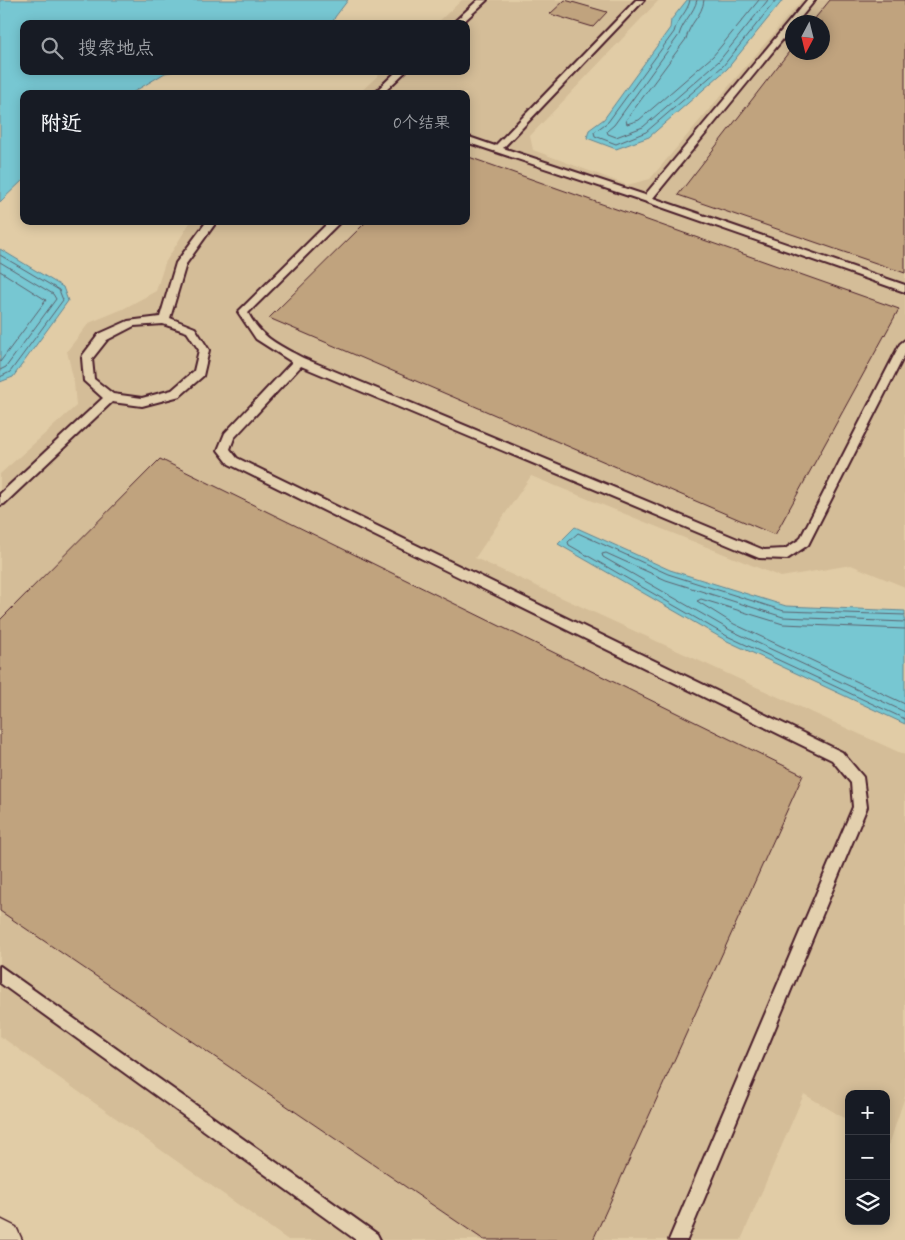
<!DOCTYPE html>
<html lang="zh">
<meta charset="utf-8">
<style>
:root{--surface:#171b24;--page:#242831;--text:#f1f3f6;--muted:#9ea1a6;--line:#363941}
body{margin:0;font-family:Mynerve,"LXGW WenKai TC",sans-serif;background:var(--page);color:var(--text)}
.controls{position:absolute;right:15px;bottom:15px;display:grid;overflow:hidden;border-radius:10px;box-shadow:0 2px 12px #0003}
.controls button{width:45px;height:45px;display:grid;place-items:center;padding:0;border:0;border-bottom:1px solid var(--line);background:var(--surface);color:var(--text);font:25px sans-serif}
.compass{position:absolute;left:785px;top:15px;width:45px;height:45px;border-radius:50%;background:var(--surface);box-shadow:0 2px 12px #0003;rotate:187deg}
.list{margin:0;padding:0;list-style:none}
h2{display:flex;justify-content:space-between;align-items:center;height:65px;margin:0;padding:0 20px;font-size:21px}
h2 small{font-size:16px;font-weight:400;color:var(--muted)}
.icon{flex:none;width:28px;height:28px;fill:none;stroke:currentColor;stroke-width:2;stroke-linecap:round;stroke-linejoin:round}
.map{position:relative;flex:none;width:905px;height:1240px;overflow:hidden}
.search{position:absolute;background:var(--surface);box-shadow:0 2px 12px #0003;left:20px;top:20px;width:450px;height:55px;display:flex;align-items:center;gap:12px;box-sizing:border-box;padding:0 18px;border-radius:10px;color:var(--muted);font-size:19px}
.panel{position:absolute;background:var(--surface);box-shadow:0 2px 12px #0003;left:20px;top:90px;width:450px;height:135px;border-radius:10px}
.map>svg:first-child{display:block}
</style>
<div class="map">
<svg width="905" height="1240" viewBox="0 0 905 1240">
<rect width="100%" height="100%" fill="#e1cca6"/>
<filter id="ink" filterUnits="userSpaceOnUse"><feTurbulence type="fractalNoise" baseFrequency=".02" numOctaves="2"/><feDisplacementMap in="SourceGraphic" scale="10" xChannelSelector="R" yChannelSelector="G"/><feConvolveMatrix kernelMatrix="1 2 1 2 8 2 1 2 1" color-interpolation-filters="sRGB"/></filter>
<g filter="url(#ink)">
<path fill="#d4bd98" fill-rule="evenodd" d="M462 0H659L530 136 533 150 627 185 650 179 802 0H905V587L851 565 781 577 531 476 475 558 905 755V1096L889 1145 886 1143V1094H849V1121L804 1094 741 1240H288L0 1036V474L76 406 74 382 67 351 89 323 123 309 156 291 165 263 191 221H466V94H358L383 71H466V24H436ZM792 22H822V52H792Z"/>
<path fill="#77c7d2" stroke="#65848f" d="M0 0H348L335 17 332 24H24V71H175L165 73 130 94H24V179L0 202Z
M687 0H783L727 69 649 137 616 149 587 138 589 130 604 119 670 28 671 20Z
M0 249 63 287 68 301 13 377 0 382Z
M575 527 670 570 786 606 905 611V724L725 640 558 544Z"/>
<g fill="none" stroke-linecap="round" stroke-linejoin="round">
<path stroke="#5c626e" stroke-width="1" d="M690 0C688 12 677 19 674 32L608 122 594 132 595 136 616 144 646 132 723 66 776 0
M697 0C694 13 683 21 679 35L614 125 607 131 608 134 616 137 643 127 719 61 768 0
M704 0C702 17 690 21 686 39L626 120 627 124 639 120 713 56 759 0
M0 255 59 290 63 300 10 372 0 377
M0 262 53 294 56 299 6 367 0 370
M0 271 46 300 0 362
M905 615 784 611 668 574 578 533 568 542 569 545 727 636 905 719
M905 622 783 617 666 580 606 553 602 554 603 557 730 630 905 712
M905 629 783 624 701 599 697 601 734 624 905 704"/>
</g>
<path fill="#c0a37e" stroke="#4a1f2b" d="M565 0 607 12 593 27 550 14Z
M830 0H905V273L678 195 792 48V52H822V22H812Z
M466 156 899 309 775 535 269 318 367 221H466Z
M160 459 803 775 593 1240H484L0 911V620Z"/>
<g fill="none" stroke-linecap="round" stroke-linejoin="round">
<g stroke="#4a1f2b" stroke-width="4">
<path id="lane" d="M478 0H487L461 24H452Z
M636 0H644L503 148 645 195 807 0H815L797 22H792V28L653 198 905 285V292L644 201 466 142V136L495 146Z
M397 71H406L382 94H373Z
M207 221H217L186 264 170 318 195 328 209 350 203 376 180 396 142 406 112 402 4 504 0 505V494L103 398 84 381 82 358 83 355 99 334 128 321 160 317 176 263ZM163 324 187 332 199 350 194 371 172 390 142 398 113 394 94 379 92 359 107 340 134 326Z
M330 221H341L248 313C260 337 280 346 303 358L764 550 785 549 800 539 900 344 905 340V354L808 545 787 559 759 558 301 366 234 438 230 449 237 458 842 752 863 777 867 807 687 1240H669L853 807 851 783 832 760 229 464 218 450 225 433 292 362 256 339 238 312Z
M0 966 377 1234 380 1240H356L0 983Z"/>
</g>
<g stroke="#4a1f2b" stroke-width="3">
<path id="secondary" d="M0 1219 16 1227 22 1240H0Z"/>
</g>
<use href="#lane" fill="#e3d0ae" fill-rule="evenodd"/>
<use href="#secondary" fill="#e3d0ae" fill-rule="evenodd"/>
</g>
</g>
</svg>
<div class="controls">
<button>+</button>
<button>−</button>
<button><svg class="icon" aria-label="layers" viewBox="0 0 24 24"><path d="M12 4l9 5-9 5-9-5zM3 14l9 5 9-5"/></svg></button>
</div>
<svg class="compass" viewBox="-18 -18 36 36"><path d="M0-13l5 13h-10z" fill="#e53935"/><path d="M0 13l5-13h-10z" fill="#9ea1a6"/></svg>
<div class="search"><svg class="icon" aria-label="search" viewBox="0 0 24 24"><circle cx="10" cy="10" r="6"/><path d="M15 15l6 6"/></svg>搜索地点</div>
<section class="panel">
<h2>附近<small>0个结果</small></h2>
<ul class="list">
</ul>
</section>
</div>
